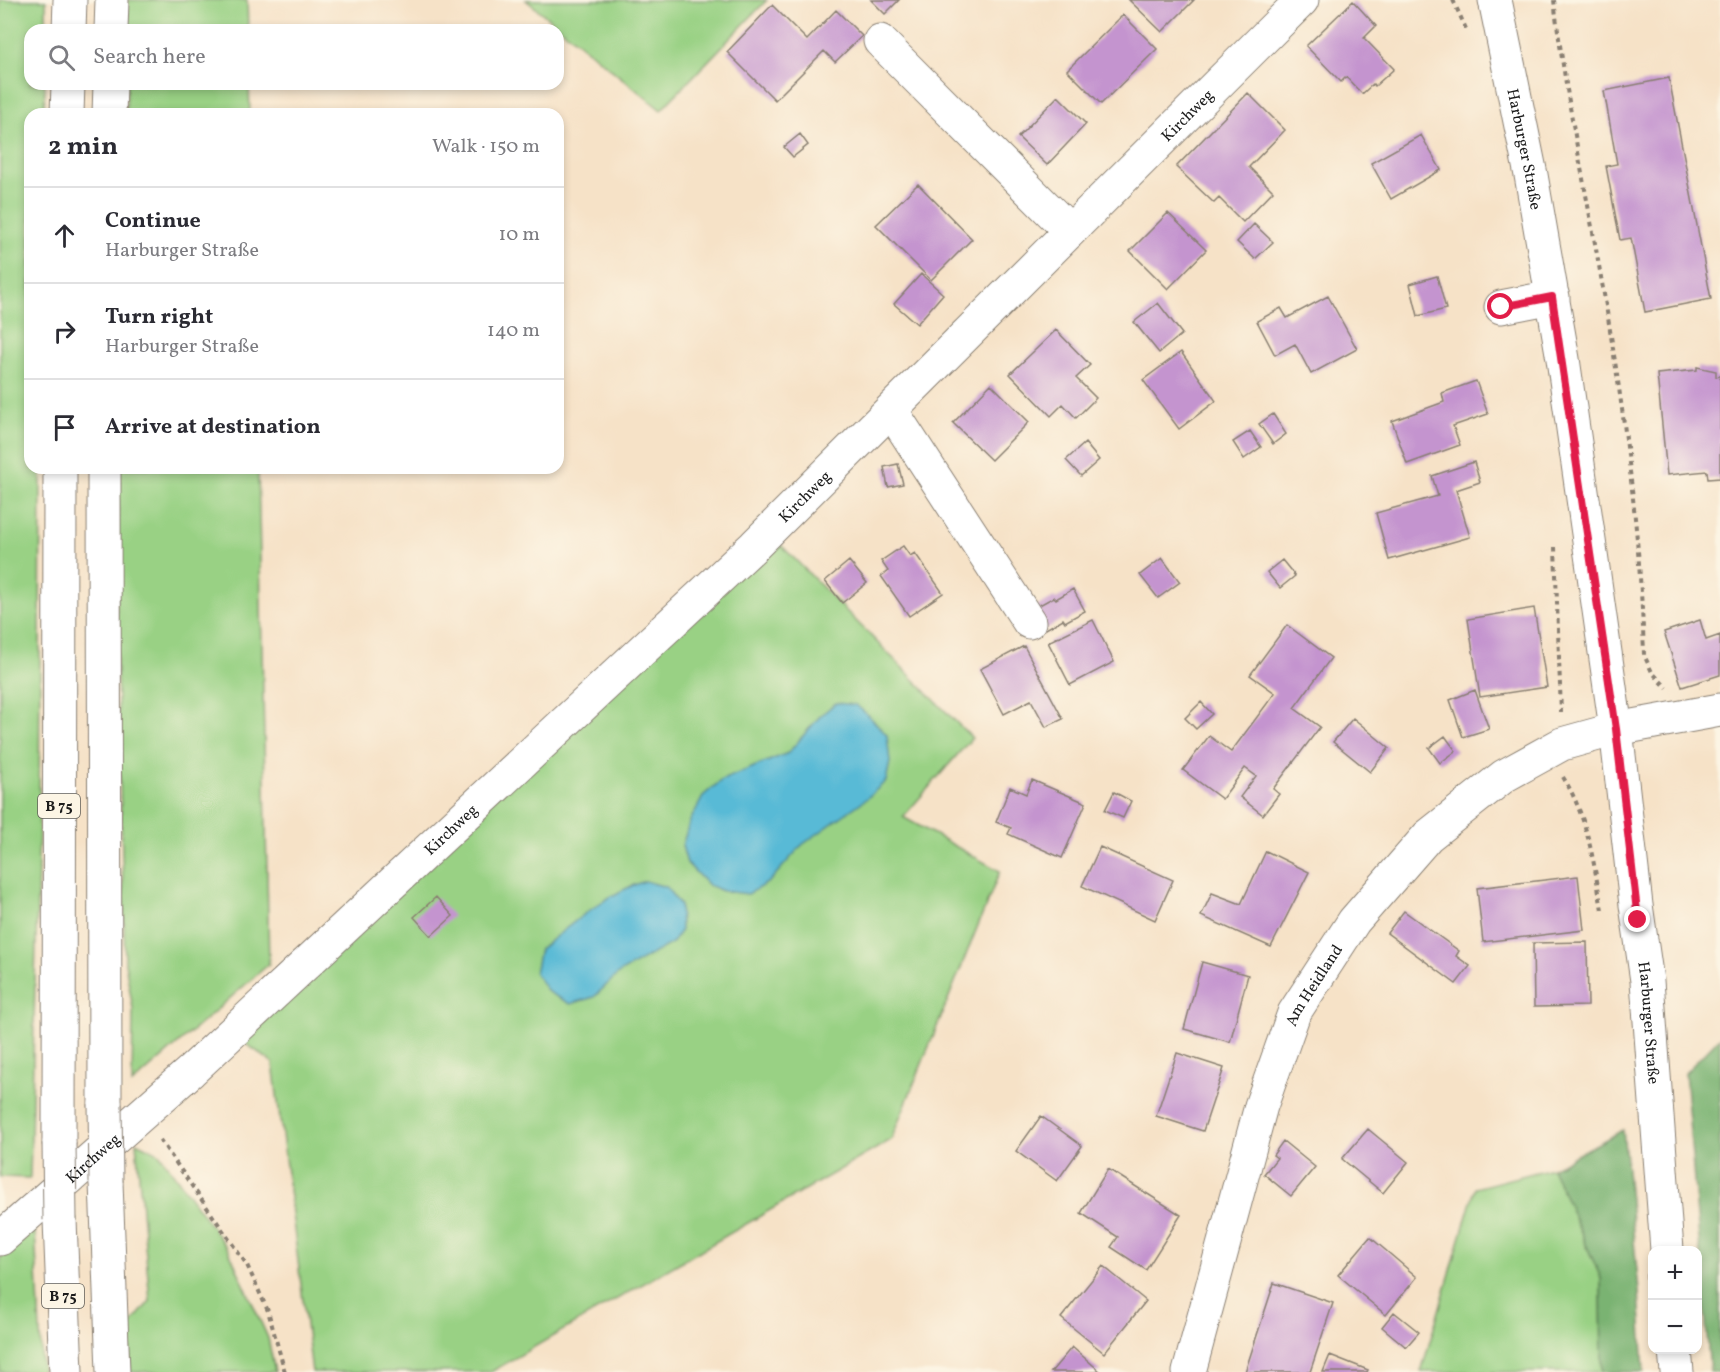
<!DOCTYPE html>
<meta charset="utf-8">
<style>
:root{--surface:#fff;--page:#f2f2f3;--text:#2b2b33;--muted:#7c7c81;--line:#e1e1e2}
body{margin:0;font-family:Vollkorn,serif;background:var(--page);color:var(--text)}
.controls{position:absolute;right:18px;bottom:18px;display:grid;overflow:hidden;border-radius:12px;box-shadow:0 3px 9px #0003}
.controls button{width:54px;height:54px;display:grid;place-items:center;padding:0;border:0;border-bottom:2px solid var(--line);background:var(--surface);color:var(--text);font:30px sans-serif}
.stop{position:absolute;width:18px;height:18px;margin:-14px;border:4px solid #e11d48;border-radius:50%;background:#fff}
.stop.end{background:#e11d48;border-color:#fff;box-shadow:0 2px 6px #0008}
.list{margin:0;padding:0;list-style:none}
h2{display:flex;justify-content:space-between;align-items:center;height:78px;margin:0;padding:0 24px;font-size:26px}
h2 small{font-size:20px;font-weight:400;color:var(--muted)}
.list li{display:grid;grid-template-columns:39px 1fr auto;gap:18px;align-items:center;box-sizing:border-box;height:96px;padding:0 24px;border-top:2px solid var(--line)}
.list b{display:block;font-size:22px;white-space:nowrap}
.list p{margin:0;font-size:20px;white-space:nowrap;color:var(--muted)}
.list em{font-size:20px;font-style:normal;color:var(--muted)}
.icon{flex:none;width:33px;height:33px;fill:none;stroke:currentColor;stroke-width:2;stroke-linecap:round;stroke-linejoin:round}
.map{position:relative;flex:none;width:1720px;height:1372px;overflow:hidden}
.search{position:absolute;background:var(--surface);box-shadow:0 3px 9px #0003;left:24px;top:24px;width:540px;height:66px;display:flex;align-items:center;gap:15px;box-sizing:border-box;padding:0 21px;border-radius:18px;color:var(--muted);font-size:22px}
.panel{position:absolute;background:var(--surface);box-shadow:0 3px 9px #0003;left:24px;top:108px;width:540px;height:366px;border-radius:18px}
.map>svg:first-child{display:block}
</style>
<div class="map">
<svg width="1720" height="1372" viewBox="0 0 1720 1372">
<rect width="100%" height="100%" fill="#fcf5e5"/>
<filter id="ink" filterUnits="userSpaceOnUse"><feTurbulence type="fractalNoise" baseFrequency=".0167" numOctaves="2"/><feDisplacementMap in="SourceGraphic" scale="12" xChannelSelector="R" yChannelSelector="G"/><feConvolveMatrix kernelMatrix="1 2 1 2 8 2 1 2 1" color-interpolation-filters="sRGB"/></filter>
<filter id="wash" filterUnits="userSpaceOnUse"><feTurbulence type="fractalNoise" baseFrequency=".008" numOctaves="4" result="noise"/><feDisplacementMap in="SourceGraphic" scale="24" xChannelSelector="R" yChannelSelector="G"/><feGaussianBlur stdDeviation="1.35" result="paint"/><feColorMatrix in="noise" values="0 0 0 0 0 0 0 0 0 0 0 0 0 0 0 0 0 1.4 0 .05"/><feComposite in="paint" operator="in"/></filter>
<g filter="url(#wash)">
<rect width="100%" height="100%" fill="#f6e2c7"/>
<path fill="#99d184" stroke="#5a7650" stroke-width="1.5" d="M0 0H46V30H30V84H45L44 114H30V468H41L39 826 30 1178 0 1177Z
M128 0H247L248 30H128Z
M526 0H767L661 110Z
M127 84H249L250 114H126Z
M119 468H258L269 964 132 1084 133 1009 125 963 116 634Z
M768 532 972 738 903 817 1000 871 891 1140 491 1372H312L273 1063 231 1033Z
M136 1142 159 1153 229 1251 268 1338 275 1372H130L129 1326 150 1301Z
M1552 1168 1601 1278 1602 1372H1421L1475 1188Z
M35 1229 42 1372H0V1258Z"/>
<path fill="#7ab372" stroke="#4b6847" stroke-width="1.5" d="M1720 1037V1372H1710L1685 1073Z
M1623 1130 1639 1291 1644 1372H1602L1601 1278 1552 1168Z"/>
<path fill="#58bad6" stroke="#3a6b79" stroke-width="1.5" d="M836 703 856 705 871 718 887 735 890 762 886 781 866 799 802 845 769 882 748 894 723 891 708 885 687 863 682 846 690 821 704 795 722 780 788 753 822 714Z
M645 881 666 887 680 905 681 930 672 943 619 973 594 997 570 1004 548 992 535 973 540 949C575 922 603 895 645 881Z"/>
<g id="blocks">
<path fill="#c494cf" d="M871 0H899L885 14Z
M1129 0H1194L1162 32Z
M1353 1 1376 26 1364 38 1394 69 1375 86 1373 84 1362 94 1346 77 1341 82 1306 46Z
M772 5 807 40 836 10 862 36 835 62 824 51 775 100 727 52Z
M1123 15 1157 49 1101 104 1067 70Z
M1669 78 1711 299 1645 312 1631 238 1620 240 1606 166 1617 164 1604 91Z
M1248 93 1285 130 1249 167 1273 191 1243 222 1219 198 1214 203 1176 167Z
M1058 96 1086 124 1047 165 1018 137Z
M800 134 808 145 793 157 784 147Z
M1421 135 1441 170 1391 199 1371 163Z
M918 184 972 239 931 280 876 225Z
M1168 213 1206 250 1168 289 1130 251Z
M1254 224 1273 242 1255 259 1237 242Z
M921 274 943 294 917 324 894 304Z
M1437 276 1446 309 1418 316 1410 284Z
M1328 296 1357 349 1311 374 1295 344 1275 355 1257 321 1281 308 1287 318Z
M1158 303 1182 334 1159 353 1134 322Z
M1056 330 1090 365 1076 378 1096 398 1076 418 1063 404 1051 416 1010 374Z
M1181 352 1216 401 1179 429 1143 380Z
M1697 367 1716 371V377L1720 376V478L1708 479 1707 471 1667 475 1657 374 1697 370Z
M1476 381 1488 414 1453 426 1460 445 1407 464 1392 421 1444 402 1442 393Z
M991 384 1029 422 991 460 953 423Z
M1273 414 1286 434 1273 444 1259 424Z
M1250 431 1261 447 1244 459 1233 442Z
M1085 443 1099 460 1081 476 1066 460Z
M1474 462 1480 482 1456 490 1470 537 1389 560 1376 513 1438 496 1432 476Z
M898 464 903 484 888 487 884 467Z
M903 546 910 556 915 553 943 593 909 616 881 576 888 571 881 561Z
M1162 558 1180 582 1158 598 1140 575Z
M1282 560 1295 576 1280 588 1267 572Z
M849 561 867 583 842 603 825 581Z
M1073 589 1085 611 1065 622 1063 619 1046 629 1034 608 1054 597 1056 599Z
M1534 608 1547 687 1480 697 1468 619Z
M1093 620 1114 662 1070 685 1048 642Z
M1700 620 1706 640 1720 635V675L1682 687 1664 632Z
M1287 625 1331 658 1294 708 1320 727 1273 789 1279 794 1263 815 1240 797 1256 776 1245 768 1222 799 1183 770 1209 736 1231 752 1275 693 1250 675Z
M1024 646 1063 719 1046 727 1031 700 1004 714 980 669Z
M1475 690 1489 729 1463 737 1450 700Z
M1201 702 1212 714 1196 729 1185 718Z
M1353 718 1389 748 1370 772 1333 742Z
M1445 736 1456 751 1440 763 1429 748Z
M1032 780 1086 803 1062 858 1008 834 1011 828 996 822 1010 787 1026 794Z
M1114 792 1131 801 1123 818 1105 810Z
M1100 847 1173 880 1155 920 1082 886Z
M1266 851 1309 872 1271 947 1201 916 1212 893 1241 904Z
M1578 876 1584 930 1483 942 1477 888Z
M436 897 453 916 431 936 414 917Z
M1404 911 1459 951 1456 956 1470 966 1456 984 1387 933Z
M1587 942 1588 1006 1534 1007 1533 943Z
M1202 962 1248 975 1230 1042 1184 1029Z
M1177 1053 1224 1068 1203 1131 1156 1116Z
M1041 1116 1082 1146 1057 1181 1016 1151Z
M1368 1129 1408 1162 1383 1193 1342 1159Z
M1283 1141 1315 1167 1291 1196 1264 1174 1277 1158 1273 1155Z
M1108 1169 1181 1215 1146 1270 1111 1247 1118 1237 1081 1213Z
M1370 1237 1417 1277 1386 1315 1338 1275Z
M1103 1266 1146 1301 1104 1353 1061 1318Z
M1274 1283 1333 1303 1310 1372H1245Z
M1394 1312 1419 1332 1406 1347 1382 1327Z
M1072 1347 1101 1372H1051Z
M1330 1355 1368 1370 1367 1372H1323Z"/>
</g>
</g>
<g filter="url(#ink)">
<use href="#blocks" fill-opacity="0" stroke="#897f72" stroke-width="1.5"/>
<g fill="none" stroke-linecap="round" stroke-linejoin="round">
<g stroke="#897f72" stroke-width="35">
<g id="minor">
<path id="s1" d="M1495 0 1531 175 1563 359 1616 729 1636 905 1647 981 1667 1250"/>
<path d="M880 41 1070 231"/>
<path d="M1501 307 1553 297"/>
<path d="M891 410 1029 622"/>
<path id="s2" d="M0 1239 191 1071 754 546 1302 0"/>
<path d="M1675 1350 1677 1372"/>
<path id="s3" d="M1189 1372 1261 1106 1294 1013 1354 921 1428 836 1504 776 1562 744 1616 729 1720 710"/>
</g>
</g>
<g stroke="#897f72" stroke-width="35">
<path id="highway" d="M69 30 70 0
M111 30 112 0
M67 114 68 84
M109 114 110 84
M104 468 105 1104
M59 1143 60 468
M106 1182 113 1372
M60 1220 66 1372"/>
</g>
<path stroke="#897f72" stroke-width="4" stroke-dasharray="4.5 4.5" stroke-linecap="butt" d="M1453 0 1467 31
M1554 0C1565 93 1585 185 1601 277 1623 402 1640 528 1644 655L1652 672 1667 688
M1555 547 1561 713
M1563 777C1588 817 1594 864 1602 910
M160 1140 247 1265 268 1311 285 1372
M1647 1274 1651 1329"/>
<use href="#minor" stroke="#fff" stroke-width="33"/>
<use href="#highway" stroke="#fff" stroke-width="33"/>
<g stroke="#897f72" stroke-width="35" stroke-linecap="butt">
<path id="highway-bridge" d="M105 1104 106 1182
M59 1143 60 1220"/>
</g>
<use href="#highway-bridge" stroke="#fff" stroke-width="33"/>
</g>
</g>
<g fill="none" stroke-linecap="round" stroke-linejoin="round" filter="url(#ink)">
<path stroke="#e11d48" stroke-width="8" d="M1501 307 1552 297 1616 729 1638 920"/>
</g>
<g text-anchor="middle" stroke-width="4.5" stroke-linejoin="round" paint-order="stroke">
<g fill="#fcf5e5" stroke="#5f5d58" stroke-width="1.5">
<rect x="38" y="794" width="42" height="24" rx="4.5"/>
<rect x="42" y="1284" width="42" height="24" rx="4.5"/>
</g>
<g font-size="15" font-weight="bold" fill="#1c1c1c">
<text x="59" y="811">B 75</text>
<text x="63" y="1301">B 75</text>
</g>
<g font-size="16" fill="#1c1c1c" stroke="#fcf5e5">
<text dy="6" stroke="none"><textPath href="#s2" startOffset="1635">Kirchweg</textPath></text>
<text dy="6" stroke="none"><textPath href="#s1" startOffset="152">Harburger Straße</textPath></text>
<text dy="6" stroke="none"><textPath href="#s2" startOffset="1095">Kirchweg</textPath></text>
<text dy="6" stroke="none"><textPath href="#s2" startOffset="609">Kirchweg</textPath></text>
<text dy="6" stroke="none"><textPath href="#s3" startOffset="408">Am Heidland</textPath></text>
<text dy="6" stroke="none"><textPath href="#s1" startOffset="1035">Harburger Straße</textPath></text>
<text dy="6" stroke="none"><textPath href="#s2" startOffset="123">Kirchweg</textPath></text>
</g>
</g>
</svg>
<div class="controls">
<button>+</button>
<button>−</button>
</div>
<div class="stop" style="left:1501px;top:307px"></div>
<div class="stop end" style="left:1638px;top:920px"></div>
<div class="search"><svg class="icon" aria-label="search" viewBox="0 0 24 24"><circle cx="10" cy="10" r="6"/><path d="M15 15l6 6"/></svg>Search here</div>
<section class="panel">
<h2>2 min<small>Walk · 150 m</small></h2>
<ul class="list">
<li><svg class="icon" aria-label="ahead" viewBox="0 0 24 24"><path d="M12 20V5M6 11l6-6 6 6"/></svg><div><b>Continue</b><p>Harburger Straße</p></div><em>10 m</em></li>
<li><svg class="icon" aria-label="right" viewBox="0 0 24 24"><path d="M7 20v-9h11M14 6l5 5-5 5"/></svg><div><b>Turn right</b><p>Harburger Straße</p></div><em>140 m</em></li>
<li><svg class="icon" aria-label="arrive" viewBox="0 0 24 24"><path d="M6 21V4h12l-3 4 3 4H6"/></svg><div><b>Arrive at destination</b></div></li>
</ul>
</section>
</div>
